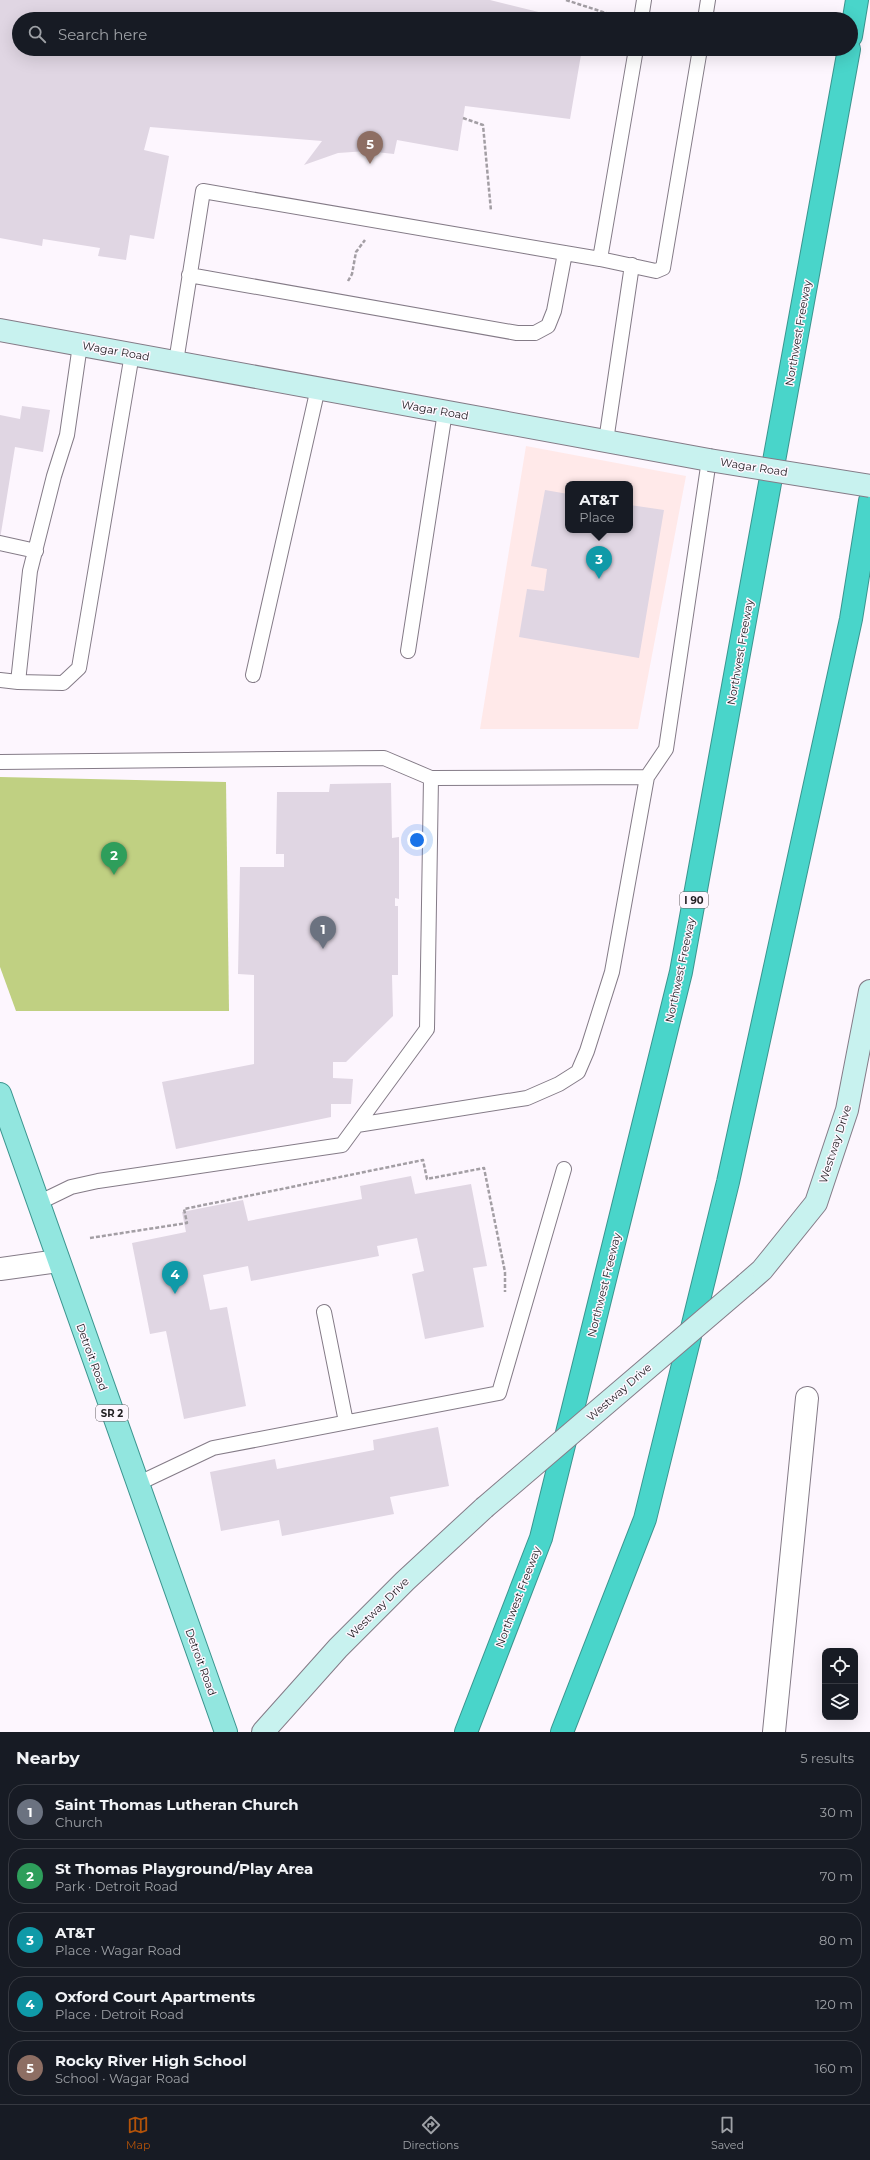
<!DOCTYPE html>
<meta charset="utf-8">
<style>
:root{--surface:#171b24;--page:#20242c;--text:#f1f3f6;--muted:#9ea1a6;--line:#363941;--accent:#b45309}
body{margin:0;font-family:Montserrat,sans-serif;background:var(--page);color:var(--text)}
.controls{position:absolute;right:12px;bottom:12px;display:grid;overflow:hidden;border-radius:8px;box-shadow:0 4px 16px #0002}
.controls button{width:36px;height:36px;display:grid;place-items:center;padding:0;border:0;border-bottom:1px solid var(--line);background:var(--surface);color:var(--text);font:20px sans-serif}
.you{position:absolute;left:417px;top:840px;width:14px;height:14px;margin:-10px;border:3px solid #fff;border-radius:50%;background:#1a73e8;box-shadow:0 0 0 6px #1a73e833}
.badge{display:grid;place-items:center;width:26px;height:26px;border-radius:50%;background:var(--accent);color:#fff;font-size:13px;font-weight:700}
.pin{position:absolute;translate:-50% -33px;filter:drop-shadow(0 1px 2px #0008)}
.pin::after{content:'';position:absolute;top:21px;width:14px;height:12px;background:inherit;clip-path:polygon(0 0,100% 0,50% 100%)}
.popup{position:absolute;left:565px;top:481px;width:68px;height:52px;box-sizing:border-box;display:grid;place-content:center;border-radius:8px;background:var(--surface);filter:drop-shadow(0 1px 3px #0005);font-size:13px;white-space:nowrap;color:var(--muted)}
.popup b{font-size:15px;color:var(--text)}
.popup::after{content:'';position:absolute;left:50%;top:100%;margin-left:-8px;border:8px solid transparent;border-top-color:var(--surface)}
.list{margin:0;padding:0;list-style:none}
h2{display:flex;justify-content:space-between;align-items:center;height:52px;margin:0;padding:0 16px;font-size:17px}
h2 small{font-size:13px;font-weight:400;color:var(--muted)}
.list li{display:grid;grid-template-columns:26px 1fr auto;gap:12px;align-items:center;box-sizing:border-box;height:56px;margin:0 8px 8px;padding:0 8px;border:1px solid var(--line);border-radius:16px}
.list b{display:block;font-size:15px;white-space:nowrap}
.list p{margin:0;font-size:13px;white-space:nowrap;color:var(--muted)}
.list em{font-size:13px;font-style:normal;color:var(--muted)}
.icon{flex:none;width:22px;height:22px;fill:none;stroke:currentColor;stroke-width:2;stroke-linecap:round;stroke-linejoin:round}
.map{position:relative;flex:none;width:870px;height:1732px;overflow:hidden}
.search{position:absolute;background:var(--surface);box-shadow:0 4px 16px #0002;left:12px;right:12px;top:12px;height:44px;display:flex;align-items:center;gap:10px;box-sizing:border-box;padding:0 14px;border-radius:22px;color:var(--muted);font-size:15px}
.sheet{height:372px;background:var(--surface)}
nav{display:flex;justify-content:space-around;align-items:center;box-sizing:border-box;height:56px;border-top:1px solid var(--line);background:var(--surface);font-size:11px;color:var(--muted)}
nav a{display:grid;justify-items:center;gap:2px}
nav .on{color:var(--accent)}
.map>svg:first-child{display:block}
</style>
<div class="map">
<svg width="870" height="1732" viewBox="0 0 870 1732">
<rect width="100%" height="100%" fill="#fdf6fe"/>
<path fill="#ffe9e9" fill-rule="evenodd" d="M526 446 686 476 638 729H480ZM568 484H630V530H568Z"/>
<path fill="#c0d082" d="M0 777 226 782 229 1011H16L0 967Z"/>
<path fill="#e0d6e3" d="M0 0H490L563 18 19 19V49H582L570 119 465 106 458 151 397 140 394 154 367 151 338 153 304 165 322 141 150 127 144 150 169 156 154 239 130 235 126 260 98 256 100 248 43 239 42 246 0 238Z
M22 406 50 410 43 452 15 447 0 539V415L20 419Z
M545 490 568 494V530H630V505L664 510 639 658 519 637 527 589 544 591 547 569 531 566Z
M391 783 392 838 399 837V899L395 898V906H398V975H392L393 1016 346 1062H333V1078L353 1079 351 1104H331V1117L176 1149 162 1082 254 1064V975L238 974 240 867H284V854H276L277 792H329L330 784Z
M411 1176 415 1194 471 1184 487 1266 473 1268 484 1327 425 1339 412 1274 424 1271 417 1238 377 1246 379 1256 251 1281 248 1266 203 1275 210 1310 227 1307 246 1406 184 1419 166 1331 150 1334 132 1243 186 1232 182 1212 243 1200 248 1221 362 1199 360 1186Z
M438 1427 449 1486 390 1497 394 1514 282 1536 279 1520 221 1531 210 1472 275 1459 277 1469 374 1450 373 1440Z"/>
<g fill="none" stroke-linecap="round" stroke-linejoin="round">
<g stroke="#847b87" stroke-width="16">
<path id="lane" d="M641 19 644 0
M705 19 708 0
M636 49 600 259 656 271 663 268 700 49
M189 275 517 333H535L548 326 554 311 565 253
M80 345 67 435 54 476 30 571 18 682 63 683 79 668 132 354
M176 362 203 191 600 259
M606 441 632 265
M0 543 36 551
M408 651 445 412
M253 675 318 388
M0 680 18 682
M0 762 384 758 431 778 427 1029 342 1145 98 1181 71 1187 38 1203
M431 778 647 777 666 749 709 460
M357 1125 527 1098 559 1084 578 1072 587 1051 612 972 647 777
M324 1312 346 1422
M137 1484 213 1448 499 1393 564 1169"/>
</g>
<g stroke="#847b87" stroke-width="24">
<path id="street" d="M0 1269 58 1261
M774 1732 807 1398"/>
</g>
<g stroke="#847b87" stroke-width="24">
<path id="secondary" d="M0 330 709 460
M746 1284 762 1270 816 1203 847 1110 870 991
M263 1732 338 1648 405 1581 484 1508"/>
</g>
<g stroke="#3b958f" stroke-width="24">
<path id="primary" d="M0 1094 226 1732"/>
</g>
<g stroke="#3b958f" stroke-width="24">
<path id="highway" d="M851 36 857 0
M466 1732 541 1538 681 972 849 49
M562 1732 645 1519 728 1182 851 619 870 501"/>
</g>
<path stroke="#a39ea4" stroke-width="2.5" stroke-dasharray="4 2" stroke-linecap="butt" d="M566 0 609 14
M463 118 483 125 491 211
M348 281 352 274 356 252 365 240
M90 1238 187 1223 184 1209 423 1160 427 1179 484 1168 505 1272V1292"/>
<use href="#lane" stroke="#fff" stroke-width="14"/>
<use href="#street" stroke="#fff" stroke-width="22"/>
<use href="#secondary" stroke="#c8f2ef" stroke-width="22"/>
<use href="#primary" stroke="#92e6df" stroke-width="22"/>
<use href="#highway" stroke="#49d5ca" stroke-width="22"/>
<g stroke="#847b87" stroke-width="24" stroke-linecap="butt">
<path id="secondary-bridge" d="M709 460 870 486
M484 1508 746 1284"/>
</g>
<use href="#secondary-bridge" stroke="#c8f2ef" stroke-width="22"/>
</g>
<g text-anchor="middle" stroke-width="3" stroke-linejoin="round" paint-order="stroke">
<g fill="#fdf6fe" stroke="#625e63" stroke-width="1">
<rect x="680" y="892" width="28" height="16" rx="3"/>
<rect x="96" y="1405" width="32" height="16" rx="3"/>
</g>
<g font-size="10" font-weight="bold" fill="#201d21">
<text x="694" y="904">I 90</text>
<text x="112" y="1417">SR 2</text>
</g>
<g font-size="11" fill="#201d21" stroke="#fdf6fe">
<text transform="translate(798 333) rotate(-80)" y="4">Northwest Freeway</text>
<text transform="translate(116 351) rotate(10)" y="4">Wagar Road</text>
<text transform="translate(435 410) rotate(10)" y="4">Wagar Road</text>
<text transform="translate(754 467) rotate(9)" y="4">Wagar Road</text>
<text transform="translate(740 652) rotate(-80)" y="4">Northwest Freeway</text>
<text transform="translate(680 970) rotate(-78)" y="4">Northwest Freeway</text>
<text transform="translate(835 1144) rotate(-72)" y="4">Westway Drive</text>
<text transform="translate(604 1285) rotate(-76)" y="4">Northwest Freeway</text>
<text transform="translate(92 1357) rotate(70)" y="4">Detroit Road</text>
<text transform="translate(619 1392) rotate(-41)" y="4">Westway Drive</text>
<text transform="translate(518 1597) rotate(-69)" y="4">Northwest Freeway</text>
<text transform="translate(378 1608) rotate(-45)" y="4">Westway Drive</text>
<text transform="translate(201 1662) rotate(70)" y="4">Detroit Road</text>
</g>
</g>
</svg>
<div class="controls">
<button><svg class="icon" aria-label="locate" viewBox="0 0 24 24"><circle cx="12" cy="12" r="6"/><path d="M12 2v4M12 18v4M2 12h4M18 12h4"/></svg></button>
<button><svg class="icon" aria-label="layers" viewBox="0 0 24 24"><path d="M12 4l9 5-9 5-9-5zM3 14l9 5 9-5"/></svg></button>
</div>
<div class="you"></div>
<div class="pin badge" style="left:323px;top:949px;background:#6b7280">1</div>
<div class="pin badge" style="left:114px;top:875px;background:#2e9e5b">2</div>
<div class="pin badge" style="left:599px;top:579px;background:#0f9aa8">3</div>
<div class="popup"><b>AT&amp;T</b>Place</div>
<div class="pin badge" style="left:175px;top:1294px;background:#0f9aa8">4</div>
<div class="pin badge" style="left:370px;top:164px;background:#8d6e63">5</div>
<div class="search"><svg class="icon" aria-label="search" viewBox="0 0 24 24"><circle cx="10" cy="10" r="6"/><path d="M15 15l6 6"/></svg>Search here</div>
</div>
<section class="sheet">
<h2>Nearby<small>5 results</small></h2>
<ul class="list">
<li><span class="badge" style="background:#6b7280">1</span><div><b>Saint Thomas Lutheran Church</b><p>Church</p></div><em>30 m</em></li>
<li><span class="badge" style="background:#2e9e5b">2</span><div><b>St Thomas Playground/Play Area</b><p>Park · Detroit Road</p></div><em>70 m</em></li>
<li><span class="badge" style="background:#0f9aa8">3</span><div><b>AT&amp;T</b><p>Place · Wagar Road</p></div><em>80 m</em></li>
<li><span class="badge" style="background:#0f9aa8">4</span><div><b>Oxford Court Apartments</b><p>Place · Detroit Road</p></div><em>120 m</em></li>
<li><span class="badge" style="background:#8d6e63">5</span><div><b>Rocky River High School</b><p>School · Wagar Road</p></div><em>160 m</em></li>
</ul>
</section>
<nav>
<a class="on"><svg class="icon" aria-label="map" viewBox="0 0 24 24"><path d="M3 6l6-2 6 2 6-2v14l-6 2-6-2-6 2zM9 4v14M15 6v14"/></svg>Map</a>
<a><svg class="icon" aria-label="directions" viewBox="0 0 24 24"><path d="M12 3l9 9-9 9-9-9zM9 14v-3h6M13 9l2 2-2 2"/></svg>Directions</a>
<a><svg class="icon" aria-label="saved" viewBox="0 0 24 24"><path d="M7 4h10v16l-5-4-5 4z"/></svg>Saved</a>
</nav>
